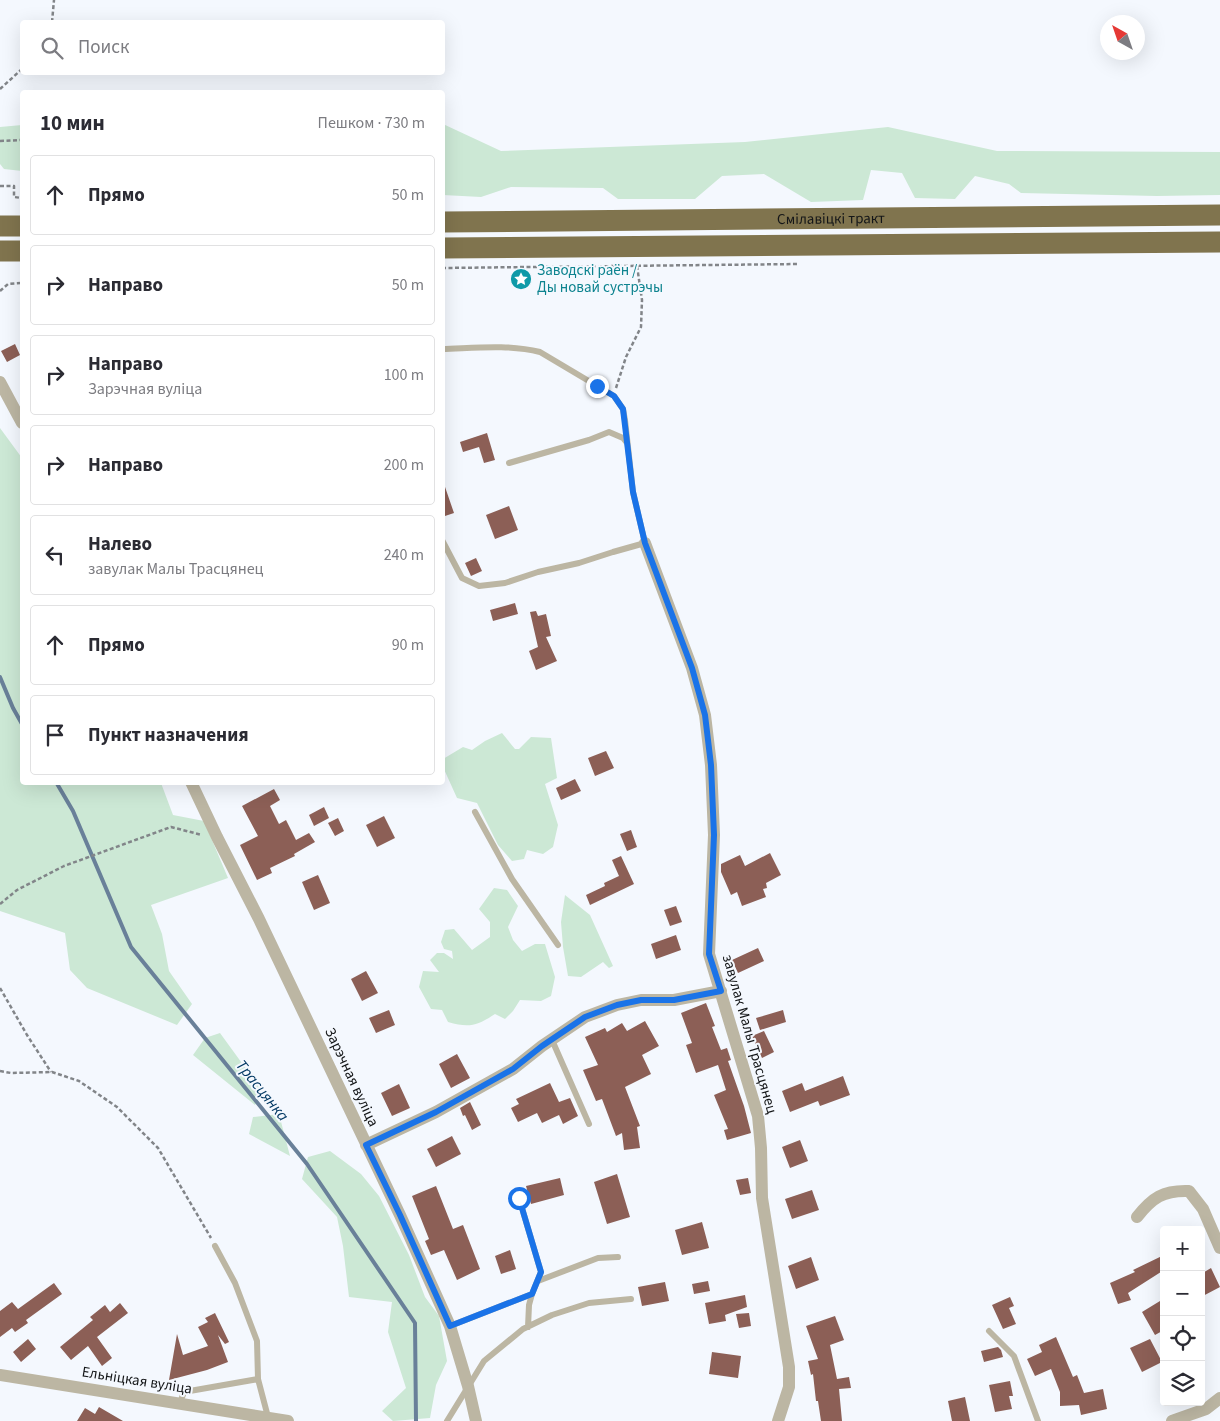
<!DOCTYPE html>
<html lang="ru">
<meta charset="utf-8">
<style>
:root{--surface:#fff;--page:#f7f7f7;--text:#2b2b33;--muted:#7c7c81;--line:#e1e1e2}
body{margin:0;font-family:"Source Sans 3",sans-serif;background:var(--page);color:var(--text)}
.controls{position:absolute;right:15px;bottom:15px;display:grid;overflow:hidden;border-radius:5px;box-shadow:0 5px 20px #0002}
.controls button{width:45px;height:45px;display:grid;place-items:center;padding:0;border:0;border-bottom:1px solid var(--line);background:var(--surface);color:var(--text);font:25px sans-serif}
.compass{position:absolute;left:1100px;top:15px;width:45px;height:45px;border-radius:50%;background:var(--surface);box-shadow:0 5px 20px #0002;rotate:320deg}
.stop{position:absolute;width:15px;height:15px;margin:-11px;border:4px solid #1a73e8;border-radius:50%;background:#fff}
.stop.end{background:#1a73e8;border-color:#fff;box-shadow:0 1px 5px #0008}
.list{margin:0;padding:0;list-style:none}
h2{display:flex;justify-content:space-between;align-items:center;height:65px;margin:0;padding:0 20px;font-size:21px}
h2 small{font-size:16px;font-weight:400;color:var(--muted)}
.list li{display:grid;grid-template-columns:32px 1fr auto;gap:15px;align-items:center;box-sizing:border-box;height:80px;margin:0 10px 10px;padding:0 10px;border:1px solid var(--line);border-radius:5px}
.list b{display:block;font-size:19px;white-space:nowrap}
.list p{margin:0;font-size:16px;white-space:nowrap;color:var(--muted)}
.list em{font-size:16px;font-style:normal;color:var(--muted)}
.icon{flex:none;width:28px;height:28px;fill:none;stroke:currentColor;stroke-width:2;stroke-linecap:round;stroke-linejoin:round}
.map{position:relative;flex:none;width:1220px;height:1421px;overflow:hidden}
.search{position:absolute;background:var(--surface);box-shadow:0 5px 20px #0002;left:20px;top:20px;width:425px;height:55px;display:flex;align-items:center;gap:12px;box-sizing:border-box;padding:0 18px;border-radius:5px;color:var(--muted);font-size:19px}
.panel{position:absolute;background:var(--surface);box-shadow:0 5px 20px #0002;left:20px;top:90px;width:425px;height:695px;border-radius:5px}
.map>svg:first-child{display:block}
</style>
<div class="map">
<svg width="1220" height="1421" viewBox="0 0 1220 1421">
<rect width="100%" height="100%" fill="#f4f8fe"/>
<path fill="#cce8d5" d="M443 124 501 151 745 142 888 127 997 151 1220 152V195L1157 196 1021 193 1009 184 975 176 955 199 915 198 902 173 871 170 863 200 811 202 764 174 722 176 695 199H618L603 188 511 187 481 197 443 195Z
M22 125V171L4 169 0 164V127Z
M0 428 22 458V782L161 783 173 815 204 821 228 878 151 905 162 934 169 971 192 1004 177 1025 87 988 70 970 65 933 0 911Z
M502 733 515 749H519L531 737 551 738 557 778 545 784 558 825 553 847 543 854 527 850 524 859 512 861 498 845 477 803 457 798 443 767V759L463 747 472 750 485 741Z
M494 888 507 890 518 906 508 927 513 940 522 951 535 944H545L555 977 551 996 541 1001 520 1000 513 1011 505 1019 495 1014C477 1026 469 1028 448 1022L442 1010 431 1009 419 987 423 971 439 972 430 960 437 953H444L453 959 452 951 444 949 441 942 445 930 454 929 472 950 490 937V922L479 909Z
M565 895 590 915 613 966 609 968 603 962 581 977 568 976 563 947 561 922Z
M220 1033 263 1092 255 1105 193 1055 205 1038Z
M279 1114 290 1156 249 1134 253 1117Z
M330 1151 361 1174 379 1196 409 1255 425 1297 439 1316 447 1361 436 1385 430 1418 393 1421 382 1411 406 1388 388 1332 392 1302 349 1297 343 1246 337 1217 302 1179 308 1157Z"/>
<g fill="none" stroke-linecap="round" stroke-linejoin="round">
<path stroke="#698099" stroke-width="4" d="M0 677 13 708 22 724
M56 782 73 811 131 947 307 1164 415 1323 416 1421"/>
</g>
<path fill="#8c5f56" d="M15 344 20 355 7 362 1 351Z
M487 433 495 460 484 463 479 447 463 452 460 442Z
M444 484 454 513 442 517V485Z
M509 506 518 530 495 539 486 515Z
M476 558 482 571 471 576 465 563Z
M515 603 518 614 493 621 490 610Z
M536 611 538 616 546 614 551 636 546 637 557 661 536 670 529 651 538 647 530 612Z
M606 751 614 768 595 776 588 758Z
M575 779 581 791 561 800 556 788Z
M274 789 280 800 270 806 279 824 286 820 296 840 309 833 315 842 294 854 295 856 270 868 272 873 257 880 240 845 258 836 242 806Z
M324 807 329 818 314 826 309 815Z
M384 816 395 838 377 847 366 825Z
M338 818 344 831 335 836 328 823Z
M631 830 637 847 627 851 620 834Z
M770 853 781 875 766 883 767 888 763 889 766 897 742 906 737 892 731 895 721 872V864L740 855 745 866Z
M621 856 634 884 590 905 586 895 605 886 604 883 619 876 612 860Z
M318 875 330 903 314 910 302 882Z
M676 906 682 922 670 926 664 910Z
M676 935 681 950 656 959 651 944Z
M758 948 764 961 738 973 732 960Z
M366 971 378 993 362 1001 351 979Z
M706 1003 715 1026 712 1027 721 1050 727 1048 731 1060 728 1061 744 1106 751 1133 727 1140 724 1130 728 1129 714 1095 726 1090 718 1065 696 1073 686 1045 692 1043 681 1013Z
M389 1010 395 1025 376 1033 369 1018Z
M783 1010 786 1022 760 1030 756 1018Z
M645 1021 659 1046 642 1055 651 1074 625 1087 640 1126 637 1127 640 1148 624 1150 622 1133 616 1136 602 1099 596 1101 583 1070 598 1065 585 1037 605 1028 607 1032 622 1023 627 1031Z
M764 1031 774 1052 762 1058 752 1036Z
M457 1054 470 1078 451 1088 439 1064Z
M843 1076 850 1095 820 1106 818 1101 790 1112 782 1091 802 1083 805 1091Z
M550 1083 559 1102 570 1098 578 1116 563 1124 559 1115 542 1123 537 1113 518 1122 511 1108 519 1104 516 1099Z
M399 1084 410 1108 392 1116 381 1093Z
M470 1102 481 1125 472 1130 465 1115 463 1116 460 1108Z
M452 1136 461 1154 436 1167 427 1149Z
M800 1140 808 1161 790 1168 782 1147Z
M617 1174 630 1217 607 1224 594 1182Z
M560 1178 564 1195 531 1204 526 1186Z
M748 1178 751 1193 740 1195 736 1180Z
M436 1186 453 1229 463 1225 480 1269 457 1280 444 1250 431 1255 425 1241 429 1239 412 1196Z
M812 1190 819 1210 792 1219 785 1199Z
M702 1222 709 1248 682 1255 675 1230Z
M510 1250 516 1269 501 1274 495 1256Z
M1164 1255V1270L1128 1293 1131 1300 1118 1304 1110 1283 1135 1272 1133 1270Z
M811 1257 819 1280 796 1289 788 1266Z
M1211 1268 1220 1287 1201 1297V1274Z
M708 1281 710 1291 694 1294 692 1284Z
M665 1282 669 1301 642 1306 638 1287Z
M54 1283 62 1294 26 1320 28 1323 15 1332 12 1328 0 1337V1311L12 1302 18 1309Z
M745 1295 747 1307 725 1315 726 1321 709 1324 705 1303Z
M1010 1297 1014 1306 1009 1308 1016 1324 1003 1329 992 1305Z
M1160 1301 1164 1308V1330L1155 1335 1142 1312Z
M120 1303 128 1313 97 1337 112 1358 102 1366 88 1346 71 1360 60 1347 93 1320 90 1317 105 1305 110 1312Z
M215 1313 229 1342 225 1344 218 1335 228 1362 207 1370 169 1380 177 1334 183 1355 208 1346 198 1327 208 1322 205 1318Z
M749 1313 751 1326 739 1328 736 1314Z
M835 1316 844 1340 830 1345 837 1379 849 1377 851 1388 839 1389 842 1421H821L818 1401H816L813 1374 811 1375 808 1361 818 1359 806 1326Z
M1056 1337 1073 1377 1077 1375 1084 1393 1103 1389 1107 1409 1081 1415 1079 1405 1060 1406V1392L1051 1369 1035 1376 1027 1359 1042 1352 1039 1345Z
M28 1339 36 1349 21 1362 13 1352Z
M1150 1339 1162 1362 1142 1372 1130 1348Z
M998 1347 1001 1350 1003 1357 984 1362 981 1351Z
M712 1352 741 1356 738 1378 709 1374Z
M1010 1381 1013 1396H1009L1012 1409 995 1412 989 1385Z
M965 1397 970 1421H952L948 1401Z
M99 1407 123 1421H77L85 1408 95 1414Z"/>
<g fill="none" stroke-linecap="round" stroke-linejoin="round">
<path stroke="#828589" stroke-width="2.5" stroke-dasharray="4 2.5" stroke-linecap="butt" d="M52 22 54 0
M0 89 22 69
M0 141 22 140
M0 186H14V197L22 198
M442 268 798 264
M0 291 8 284 22 283
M616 388 626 357 641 327 642 300 637 266
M0 904 17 890 64 866 171 827 202 835
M0 988 27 1035 51 1072
M0 1071 11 1073 52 1072 79 1081 117 1107 158 1148 211 1238"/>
<path stroke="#bcb6a3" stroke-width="6" d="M442 349C475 348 508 344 540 352L614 396 623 409 625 420 633 492 645 543 613 552 579 563 538 572 505 583 479 586 462 578 442 540
M509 463 589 440 609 432 623 438 627 443
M475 812 512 879 558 945
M552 1040 589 1124
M215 1246 235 1283 257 1341 258 1379 268 1417
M538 1281 598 1258 618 1257
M450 1326 532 1294 541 1272 519 1198
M528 1327 529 1305 532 1294
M989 1331 1014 1356 1038 1421
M180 1403 184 1392 258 1379
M447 1421 484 1361 523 1329 552 1315 589 1303 631 1299"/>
<path stroke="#bcb6a3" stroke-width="12" d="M0 382 22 423
M645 543 692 668 705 715 711 765 714 835 709 954 758 1116 761 1148 762 1198 789 1367V1387L778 1421
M191 782 217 837 259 919 400 1215 450 1326 468 1386 476 1421
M366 1145 436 1112 513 1069 542 1046 585 1017 617 1005 641 1000H674L721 991
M1137 1217C1152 1198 1163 1190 1189 1191L1203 1209 1220 1248
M0 1375 288 1421
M1172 1421 1206 1409 1220 1398"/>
<g stroke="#80744e" stroke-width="21">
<path id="s1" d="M442 222 1220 215"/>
<path d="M0 226H22"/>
<path d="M442 248 1220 242"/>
<path d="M0 251H22"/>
</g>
</g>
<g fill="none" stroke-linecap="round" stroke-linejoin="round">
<path stroke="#1a73e8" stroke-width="6" d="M519 1198 541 1272 532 1294 450 1326 400 1215 366 1145 436 1112 513 1069 542 1046 585 1017 617 1005 641 1000H674L721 991 709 954 714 835 711 765 705 715 692 668 645 543 633 492 623 409 614 396 597 386"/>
</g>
<defs>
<g id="sight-disc" transform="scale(1.125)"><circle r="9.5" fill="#0f9aa8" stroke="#f4f8fe"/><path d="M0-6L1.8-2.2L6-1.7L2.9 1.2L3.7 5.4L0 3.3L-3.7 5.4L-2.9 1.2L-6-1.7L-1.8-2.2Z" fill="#fff"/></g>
</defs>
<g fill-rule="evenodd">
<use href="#sight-disc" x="521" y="279"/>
</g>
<g text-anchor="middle" stroke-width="4" stroke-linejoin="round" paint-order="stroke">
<g font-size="15" fill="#141618" stroke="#f4f8fe">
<text dy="5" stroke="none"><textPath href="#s1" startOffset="389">Смілавіцкі тракт</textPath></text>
<text transform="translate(750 1034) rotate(74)" y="5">завулак Малы Трасцянец</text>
<text transform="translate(352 1077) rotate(65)" y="5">Зарэчная вуліца</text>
<text transform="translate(137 1380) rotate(9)" y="5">Ельніцкая вуліца</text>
</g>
<g font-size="15" fill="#0d838f" stroke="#f4f8fe" text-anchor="start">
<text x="537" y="275">Заводскі раён /<tspan x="537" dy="17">Ды новай сустрэчы</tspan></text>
</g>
<g font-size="16" font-style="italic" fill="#023863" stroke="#f4f8fe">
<text transform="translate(263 1090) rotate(51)" y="6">Трасцянка</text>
</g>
</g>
</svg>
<div class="controls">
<button>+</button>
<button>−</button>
<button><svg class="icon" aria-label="locate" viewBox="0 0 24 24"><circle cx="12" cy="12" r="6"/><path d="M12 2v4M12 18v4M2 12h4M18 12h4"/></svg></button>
<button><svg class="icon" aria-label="layers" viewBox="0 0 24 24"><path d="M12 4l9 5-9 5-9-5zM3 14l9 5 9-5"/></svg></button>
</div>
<svg class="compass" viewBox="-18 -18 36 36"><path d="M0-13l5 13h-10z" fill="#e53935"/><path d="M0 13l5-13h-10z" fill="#7c7c81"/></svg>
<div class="stop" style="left:519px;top:1198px"></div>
<div class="stop end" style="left:597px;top:386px"></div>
<div class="search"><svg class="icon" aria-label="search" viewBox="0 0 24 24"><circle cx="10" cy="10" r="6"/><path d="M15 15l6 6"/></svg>Поиск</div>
<section class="panel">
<h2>10 мин<small>Пешком · 730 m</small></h2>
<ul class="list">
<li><svg class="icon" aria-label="ahead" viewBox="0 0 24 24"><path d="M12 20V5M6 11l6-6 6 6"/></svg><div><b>Прямо</b></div><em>50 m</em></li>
<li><svg class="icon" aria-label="right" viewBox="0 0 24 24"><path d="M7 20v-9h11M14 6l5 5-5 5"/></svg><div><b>Направо</b></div><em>50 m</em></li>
<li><svg class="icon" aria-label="right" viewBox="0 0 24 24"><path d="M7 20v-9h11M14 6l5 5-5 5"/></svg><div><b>Направо</b><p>Зарэчная вуліца</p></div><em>100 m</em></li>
<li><svg class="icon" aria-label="right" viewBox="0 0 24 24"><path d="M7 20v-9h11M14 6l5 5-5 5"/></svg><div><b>Направо</b></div><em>200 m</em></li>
<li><svg class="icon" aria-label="left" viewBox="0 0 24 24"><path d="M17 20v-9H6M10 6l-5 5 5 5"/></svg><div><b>Налево</b><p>завулак Малы Трасцянец</p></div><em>240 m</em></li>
<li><svg class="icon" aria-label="ahead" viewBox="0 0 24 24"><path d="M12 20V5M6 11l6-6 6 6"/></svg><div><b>Прямо</b></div><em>90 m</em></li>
<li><svg class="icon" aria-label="arrive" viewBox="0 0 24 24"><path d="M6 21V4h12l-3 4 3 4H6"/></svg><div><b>Пункт назначения</b></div></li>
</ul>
</section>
</div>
